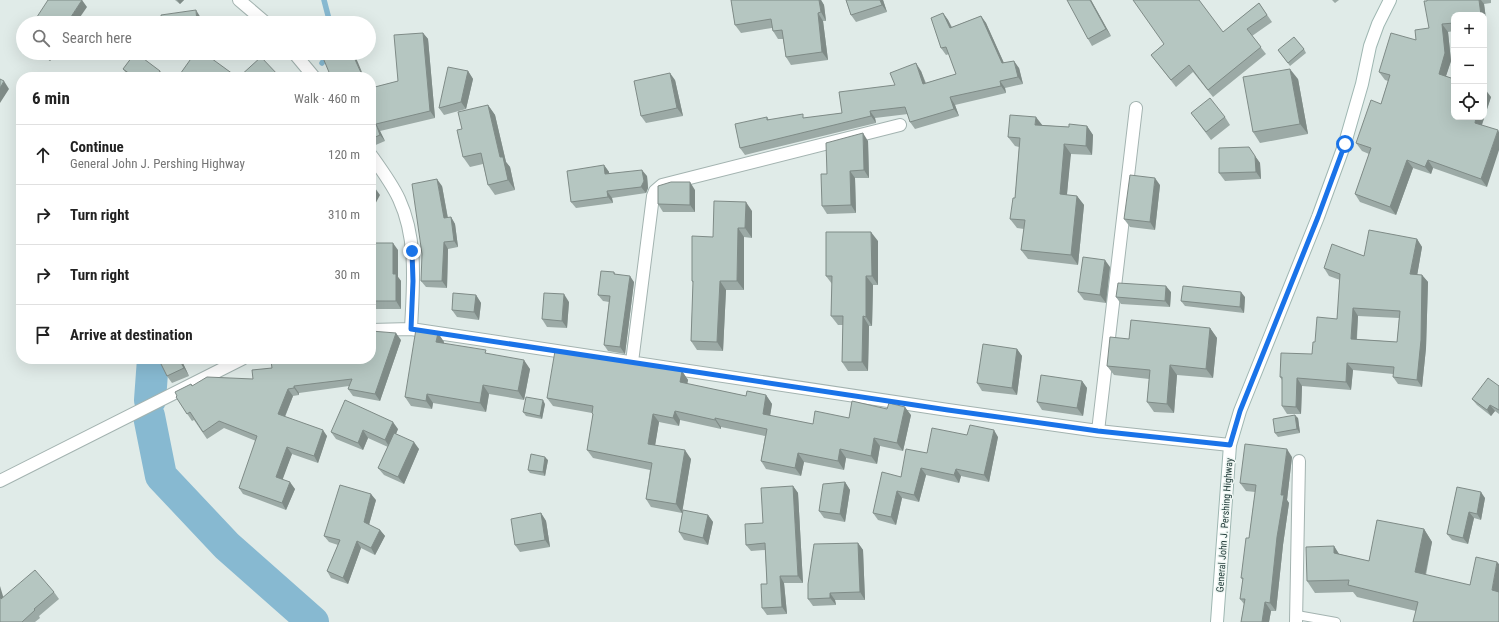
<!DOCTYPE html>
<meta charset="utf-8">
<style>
:root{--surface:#fff;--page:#f6f6f6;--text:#222;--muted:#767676;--line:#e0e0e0}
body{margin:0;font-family:"Roboto Condensed",sans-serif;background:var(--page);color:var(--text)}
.controls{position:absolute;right:12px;top:12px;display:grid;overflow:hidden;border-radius:8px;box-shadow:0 4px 16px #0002}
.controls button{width:36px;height:36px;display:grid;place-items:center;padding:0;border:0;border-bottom:1px solid var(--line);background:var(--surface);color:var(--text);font:20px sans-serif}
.stop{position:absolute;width:12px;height:12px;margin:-9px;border:3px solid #1a73e8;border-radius:50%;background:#fff}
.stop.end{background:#1a73e8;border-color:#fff;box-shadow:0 1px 4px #0008}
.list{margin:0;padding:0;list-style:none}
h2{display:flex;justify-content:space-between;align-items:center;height:52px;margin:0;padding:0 16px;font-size:17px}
h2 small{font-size:13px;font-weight:400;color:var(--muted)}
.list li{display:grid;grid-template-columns:26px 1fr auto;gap:12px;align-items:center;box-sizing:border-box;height:60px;padding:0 16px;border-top:1px solid var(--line)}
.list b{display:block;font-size:15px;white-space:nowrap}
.list p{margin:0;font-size:13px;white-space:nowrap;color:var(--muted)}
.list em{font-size:13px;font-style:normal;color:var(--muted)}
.icon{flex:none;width:22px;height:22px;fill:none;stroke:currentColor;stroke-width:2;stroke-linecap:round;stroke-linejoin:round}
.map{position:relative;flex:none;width:1499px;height:622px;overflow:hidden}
.search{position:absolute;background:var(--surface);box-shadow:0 4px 16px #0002;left:16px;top:16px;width:360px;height:44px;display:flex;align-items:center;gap:10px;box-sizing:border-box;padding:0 14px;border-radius:22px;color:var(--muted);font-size:15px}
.panel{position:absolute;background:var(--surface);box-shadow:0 4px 16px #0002;left:16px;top:72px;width:360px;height:292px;border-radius:16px}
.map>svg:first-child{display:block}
</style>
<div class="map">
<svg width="1499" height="622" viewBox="0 0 1499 622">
<rect width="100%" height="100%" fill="#e0ebe8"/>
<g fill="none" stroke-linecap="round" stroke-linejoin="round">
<path stroke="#87b9d1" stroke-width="5.5" d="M324 0 330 23
M322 63 329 53"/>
<path stroke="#87b9d1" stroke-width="32" d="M150 400 153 359
M149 416 161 476 227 546 313 622"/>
<g stroke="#a3b3b0" stroke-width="10">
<path id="service" d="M1297 615 1336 622"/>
</g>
<g stroke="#a3b3b0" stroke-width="14">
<path id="minor" d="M239 0 266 23
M294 53 314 77
M371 155C381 169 392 184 399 199 418 240 413 286 411 329
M371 330 411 329 948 410 1098 431 1230 445
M632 362 653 196 655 191 662 185 900 125
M1098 431 1136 108
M0 481 242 359
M1296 622 1299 461"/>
</g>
<g stroke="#9fb7b2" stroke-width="14">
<path id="secondary" d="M1217 622 1230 445 1240 411 1318 217 1345 143 1362 84 1370 46 1378 24 1390 0"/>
</g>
<use href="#service" stroke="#fff" stroke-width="8"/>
<use href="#minor" stroke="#fff" stroke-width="12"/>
<use href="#secondary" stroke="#fff" stroke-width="12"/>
</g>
<path fill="#9caaa6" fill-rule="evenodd" d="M175 0H184L180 4Z
M731 0H821L824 5 826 21H823L828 60 791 65 786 57 783 39H778L773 31 772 28 741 33 735 25Z
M846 0H883L887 12 856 22 851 15Z
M1091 0 1111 36 1092 46 1088 39Z
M1332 0H1339L1335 3Z
M1427 0H1491V3L1484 4 1487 26 1484 27V15H1454V31L1448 32 1451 61 1446 76 1491 97 1482 125 1487 187 1433 168 1431 174 1413 168 1396 215 1360 202 1355 194 1369 154 1362 151 1356 143 1381 104 1388 81 1385 80 1379 72 1416 40 1429 28Z
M1259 3 1272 22 1252 36 1266 54 1213 97 1193 72 1176 87 1151 55 1164 44 1223 32Z
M943 13 948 20 952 27 981 16 986 23 1004 63 1019 68 1023 84 1005 88 1006 93 955 105 959 116 915 129 910 122 908 114 875 118 876 123 745 155 740 148 767 117 769 120 805 118 842 113 921 71 926 83 956 74 949 54 946 55 941 48Z
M423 33 428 39 435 118 380 131 385 141 371 147V88L398 81Z
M1304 49 1306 53 1290 66 1278 50Z
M38 53H56L50 61Z
M123 69 165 77H129Z
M468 71 473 79 466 109 444 115 439 108Z
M1298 79 1308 134 1260 143 1253 132Z
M675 80 683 116 646 123 641 116Z
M488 105 495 115 506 162 510 167 515 190 495 195 488 185 483 164 470 167 463 157 462 129Z
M1191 113 1225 117 1230 125 1211 140Z
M1042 125 1069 127 1087 126 1093 135 1092 155 1071 154 1070 157 1067 195 1077 196 1084 205 1078 265 1028 259 1021 250 1024 229 1017 228 1010 219 1015 198 1019 147 1015 146 1008 137Z
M868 141 869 178H855L856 213 827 214 822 206 827 174Z
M1255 156 1260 163 1261 179 1225 181 1219 173Z
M604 165 609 172V174L647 176 648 188 646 193 612 198 613 203 576 208 571 202Z
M1160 185 1155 230 1130 227 1124 219Z
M442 186 448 218 451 217 455 224 458 247 448 249 447 288 426 287 421 281Z
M695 190V212H663L658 204Z
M752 211V238L744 237V290H726L723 351 697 350 691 341 693 283 692 281 713 237Z
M1417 239 1422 247 1417 275H1422L1428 282 1426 348 1422 387 1398 384 1393 377V374L1353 370 1351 390 1302 386 1301 414H1287L1282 406V380L1280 377 1312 354 1315 342 1337 319 1340 280 1329 276 1324 268ZM1358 316 1399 318 1397 342 1357 339Z
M878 241V285H873L872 326H869L868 371H848L842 362 843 325H838L831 316 832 284 826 276Z
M371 243 398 250V277L401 281V309H371Z
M1110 267 1106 303 1084 300 1078 292Z
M614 272 616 275 634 282 625 354 608 351 604 345 609 302 603 301 598 295Z
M1171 292 1170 307 1121 304 1116 297Z
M476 295 481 303 479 320 457 317 452 310Z
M1245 297 1244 313 1185 306 1181 301Z
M569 302 567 328 547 327 542 319Z
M1210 328 1217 338 1213 378 1177 375 1174 413 1154 412 1147 402 1149 379 1114 375 1107 366 1129 339Z
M438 333 444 342V344L488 354 530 369 524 400 489 394 486 412 433 403 432 409 411 406 405 397Z
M401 340 380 401 353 396 348 389 349 386 299 393V395L293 396 285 417 327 436 318 463 292 454 282 479 295 489 286 510 243 494 239 488 256 441 224 428 207 439 194 420 192 421 176 397 191 384 193 386 253 379 371 359Z
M1017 349 1022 356 1017 395 982 391 977 383Z
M162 359H181L189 376 172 383 167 376Z
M212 359H224L215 363Z
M682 371 688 380 687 384 746 396 766 395 772 404 770 416 813 424 849 418 911 415 903 451 880 446 877 464 846 458 844 470 804 462 801 476 766 469 761 461 765 436 721 427V429L680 420 679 426 659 422 655 445 691 459 682 513 651 507 646 499 650 470 593 458 587 450 593 415 592 413 553 406 547 398Z
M1082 381 1087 388 1083 416 1042 410 1037 402Z
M1499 386V414L1495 411 1491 416 1477 405 1472 399Z
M545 404 542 419 526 416 523 412Z
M1298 418 1300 433 1278 437 1275 433Z
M398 429 396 434 419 449 404 484 384 475 378 468 388 447 368 438 363 450 336 439 331 432Z
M967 435 998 437 989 482 961 476 959 483 926 475 919 502 902 498 896 525 878 520 873 513 901 477Z
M1292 457 1287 500 1289 503 1283 545 1276 611H1271L1269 622H1241L1244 604 1240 599 1243 580 1241 578 1249 538 1255 492 1246 491 1240 483Z
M548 460 545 476 530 473 528 470Z
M845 482 850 490 845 522 824 518 819 511Z
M793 486 798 493 803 583H784L787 614 767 615 762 608 767 584 765 550 751 551 746 545Z
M1457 487 1485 498 1481 520 1474 518 1468 544 1452 540 1447 534Z
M376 500 369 525 380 530 385 536 375 555 361 548 348 584 331 578 327 571 338 545 329 542 324 536Z
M541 513 546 521 550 547 520 552 515 545Z
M708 515 713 522 708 545 684 540 679 532Z
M1424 529 1432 542 1426 575 1499 622 1416 611 1357 597 1353 592 1315 593 1307 581 1334 546 1339 554 1369 561Z
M858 543 863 550 865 600H835L836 605 813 606 808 599Z
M54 592 59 599 39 616 40 618 35 622H0L3 597Z"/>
<path fill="#7f8b87" d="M82 0 87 7 76 23H67Z
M177 0H184L180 4Z
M819 0H821L824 5 826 21 821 12Z
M880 0H883L887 12 882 5Z
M1090 0H1091L1111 36 1106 29Z
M1479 0H1481L1484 4 1487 26 1484 21V15H1481Z
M196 10 201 18V23H197Z
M818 13 823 21 828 60 822 52Z
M943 13 948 20 955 35 950 28Z
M981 16 986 23 1007 70 1002 63Z
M1442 24 1448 32 1451 61 1444 82 1439 74Z
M423 33 428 39 435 118 430 111Z
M46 53H56L50 61 45 54Z
M352 53H354L364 77H363Z
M1014 61 1019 68 1023 84 1018 77Z
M916 63 921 71 928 91 923 84Z
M1290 69 1298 79 1308 134 1300 124Z
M160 71 165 77H156Z
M468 71 473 79 466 109 461 102Z
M670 73 675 80 683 116 677 108Z
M4 81 9 89 0 103V88Z
M1000 81 1005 88 1006 93 1001 86Z
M1485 89 1491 97 1480 130 1475 123 1476 117H1484V93Z
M950 97 955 105 959 116 954 109Z
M488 105 495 115 506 162 510 167 515 190 508 180 500 157Z
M870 111 875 118 876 123 871 116Z
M1036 117 1043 126 1035 125Z
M376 124 380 131 385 141 380 135Z
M1087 126 1093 135 1092 155 1086 146Z
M1498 130 1499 132V150L1487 187 1481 179Z
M863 133 868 141 869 178 864 170Z
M1064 144 1071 154 1066 203 1060 194Z
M1255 156 1260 163 1261 179 1256 172Z
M1407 160 1413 168 1396 215 1390 207Z
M1428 160 1433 168 1431 174 1425 167Z
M604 165 609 172 610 181 605 174Z
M371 170 374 175 371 181Z
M642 170 647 176 648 188 646 193 641 187Z
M850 171 855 178 856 213 851 205Z
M1155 178 1160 185 1155 230 1150 222Z
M437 179 442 186 449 225 444 218Z
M690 182 695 190V212L690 205Z
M375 188 380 195 371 212V196Z
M607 191 612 198 613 203 608 197Z
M1077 196 1084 205 1078 265 1071 255Z
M746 202 752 211V238L745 228Z
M451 217 455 224 458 247 454 241Z
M738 228 744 237V290L737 281Z
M871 232 878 241V285L872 276Z
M1417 239 1422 247 1416 282 1410 274Z
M444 242 448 249 447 288 442 281Z
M393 243 398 250V277L401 281V309L396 301 393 274Z
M1105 260 1110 267 1106 303 1100 295Z
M1422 275 1428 282 1426 348 1422 387 1417 380Z
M630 276 634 282 625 354 620 347Z
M866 276 873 285 872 326 866 317Z
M720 281 726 290 723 351 717 342Z
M1166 286 1171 292 1170 307 1165 301Z
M1241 292 1245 297 1244 313 1240 307Z
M564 294 569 302 567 328 562 321Z
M476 295 481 303 479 320 474 312Z
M1353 308 1358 316 1356 347 1351 339Z
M863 316 869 326 868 371 862 362Z
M1210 328 1217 338 1213 378 1206 369Z
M396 333 401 340 380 401 375 394Z
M438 333 444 342 442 351 436 342Z
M1017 349 1022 356 1017 395 1012 388Z
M179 359H181L189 376 184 368Z
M524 360 530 369 524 400 518 391Z
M1347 363 1353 370 1351 390 1346 382Z
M1170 365 1177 375 1174 413 1167 404Z
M682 371 688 380 686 390 680 382Z
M1297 378 1302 386 1301 414 1296 407Z
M1082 381 1087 388 1083 416 1077 408Z
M483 385 489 394 486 412 480 403Z
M294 386 299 393V395L294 388Z
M288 389 293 396 283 421 278 414Z
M427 394 433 403 432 409 426 401Z
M766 395 772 404 769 422 763 414Z
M543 400 545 404 542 419 540 416Z
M1490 405 1495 411 1491 416 1487 410Z
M905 407 911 415 903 451 897 443Z
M675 411 680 420 679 426 673 418Z
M653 414 659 422 654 452 648 444Z
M1295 415 1298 418 1300 433 1297 429Z
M715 418 721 427V429L715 420Z
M393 422 398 429 390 448 385 440Z
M323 430 327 436 318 463 314 456Z
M363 430 368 438 363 450 358 443Z
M994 430 998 437 989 482 984 475Z
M874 438 880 446 877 464 871 456Z
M414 442 419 449 404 484 398 477Z
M287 447 292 454 281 484 276 477Z
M840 449 846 458 844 470 838 461Z
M1287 449 1292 457 1287 500 1289 503 1283 545 1276 611 1270 603 1281 495Z
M685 450 691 459 682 513 676 504Z
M798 453 804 462 801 476 795 468Z
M545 457 548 460 545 476 543 472Z
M921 468 926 475 919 502 914 495Z
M956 469 961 476 959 483 954 475Z
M290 482 295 489 286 510 282 503Z
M845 482 850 490 845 522 840 514Z
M793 486 798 493 803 583 798 576Z
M897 491 902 498 896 525 891 517Z
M1481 492 1485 498 1481 520 1477 514Z
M371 494 376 500 368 528 364 522Z
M1469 512 1474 518 1468 544 1463 538Z
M541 513 546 521 550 547 545 540Z
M708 515 713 522 708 545 703 538Z
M1424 529 1432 542 1423 585 1415 572Z
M380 530 385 536 375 555 371 548Z
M357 541 361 548 348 584 343 578Z
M858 543 863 550 865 600 860 592Z
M1334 546 1342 559 1334 553Z
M1497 562 1499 564V601L1492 590Z
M780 576 784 583 787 614 782 607Z
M0 586 6 606 1 599 0 596Z
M830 593 835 600 836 605 830 598Z
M1265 602 1271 611 1269 622H1262Z"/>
<path fill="#b5c6c1" stroke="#7f8b87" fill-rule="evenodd" d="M48 0H82L67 23H33Z
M731 0H819L821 12 818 13 822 52 786 57 782 30 773 31 771 19 735 25Z
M846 0H880L882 5 851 15Z
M1067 0H1090L1106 29 1088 39Z
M1133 0H1199L1223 32 1259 3 1267 15 1247 29 1261 47 1208 90 1189 65 1171 80 1151 55 1164 44Z
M1427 0H1479L1481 15H1454V23L1442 24 1445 53 1439 74 1454 79V117H1476L1475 123 1498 130 1481 179 1428 160 1425 167 1407 160 1390 207 1355 194 1371 148 1356 143 1371 100 1381 104 1390 75 1379 72 1391 33 1416 40 1415 30 1429 28 1424 1H1427Z
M196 10 197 23H162L161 15Z
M943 13 950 28 981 16 1002 63 1014 61 1018 77 1000 81 1001 86 950 97 954 109 910 122 905 107 870 111 871 116 740 148 735 124 767 117V120L803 114V118L842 113 839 92 895 85 890 73 916 63 923 84 956 74 946 47 941 48 931 18Z
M423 33 430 111 376 124 380 135 371 139V88L398 81 394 35Z
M1294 37 1304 49 1288 63 1278 50Z
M135 53H136L160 71 156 77H134L123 69Z
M195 53H204L237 77H178Z
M321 53H352L363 77H331Z
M261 57 279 76 278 77H239Z
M448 67 468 71 461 102 439 108Z
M1290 69 1300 124 1253 132 1243 77Z
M670 73 677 108 641 116 634 81Z
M0 79 4 81 0 88Z
M1210 98 1225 117 1206 132 1191 113Z
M488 105 500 157H503L508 180 488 185 481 153 463 157 457 130 462 129 458 112Z
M1010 115 1036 117 1035 125 1069 127V124L1087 126 1086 146 1064 144V148L1060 194 1077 196 1071 255 1021 250 1025 220 1010 219 1013 198H1015L1020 138 1008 137Z
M863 133 864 170 850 171 851 205 822 206 821 174H827L826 143Z
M1249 147 1255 156 1256 172 1219 173V148Z
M604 165 605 174 642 170 644 181 641 187 607 191 608 197 571 202 567 171Z
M1130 175 1155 178 1150 222 1124 219Z
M437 179 444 218 451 217 454 241 444 242 442 281H421L422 254 412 184Z
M671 182H690V205L658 204V186Z
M371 186 375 188 371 196Z
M714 201 746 202 745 228H738L737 281H720L717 342 691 341 693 281H692V236L713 237Z
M1369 230 1417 239 1410 274 1422 275 1421 340 1417 380 1393 377 1394 367 1347 363 1346 382 1297 378 1296 407 1282 406V377H1280L1281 353 1312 354 1313 342H1315L1317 317 1337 319 1340 274 1324 268 1332 244 1364 256ZM1353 308 1400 311 1397 342 1351 339Z
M826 232H871L872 276H866V317L863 316 862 362H842L843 316H831L832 276H826Z
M371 243H393V274H396V301H371Z
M1083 257 1105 260 1100 295 1078 292Z
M601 271 614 272V274L630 276 620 347 604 345 610 296 598 295Z
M1118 283 1166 286 1165 301 1116 297Z
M1183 286 1241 292 1240 307 1181 301Z
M453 293 476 295 474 312 452 310Z
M544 293 564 294 562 321 542 319Z
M1131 320 1210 328 1206 369 1170 365 1167 404 1147 402 1150 370 1107 366 1110 337 1129 339Z
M416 329 438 333 436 342 486 350 485 353 524 360 518 391 483 385 480 403 427 394 426 401 405 397Z
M371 331 396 333 375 394 348 389 352 379 294 386V388L288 389 278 414 323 430 314 456 287 447 276 477 290 482 282 503 239 488 257 436 219 421 203 432 190 412 187 414 176 397 177 396 175 392 191 384 192 386 207 377 253 379 252 370 272 368 271 361 286 359H371Z
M983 344 1017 349 1012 388 977 383Z
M555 351 682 371 680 382 746 396 747 391 766 395 763 414 813 424 815 411 849 418 852 401 887 409 889 403 905 407 897 443 874 438 871 456 840 449 838 461 798 453 795 468 761 461 767 429 715 418V420L675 411 673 418 653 414 648 444 685 450 676 504 646 499 652 463 587 450 593 414 592 413 593 406 547 398Z
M162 359H179L184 368 167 376 159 360Z
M1041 375 1082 381 1077 408 1037 402Z
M1488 378 1499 386V410L1490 405 1487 410 1472 399Z
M526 397 543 400 540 416 523 412Z
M345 400 393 422 385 440 363 430 358 443 331 432Z
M1295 415 1297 429 1275 433 1273 419Z
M970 425 994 430 984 475 956 469 954 475 921 468 914 495 897 491 891 517 873 513 882 472 901 477 906 449 927 453 932 428 967 435Z
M394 433 414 442 398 477 378 468Z
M1245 444 1287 449 1281 495H1284L1277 537 1270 603 1265 602 1262 622H1241L1245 599H1240L1243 578H1241L1246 538H1249L1256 485 1240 483Z
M531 454 545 457 543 472 528 470Z
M845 482 840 514 819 511 823 484Z
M340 485 371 494 364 522 380 530 371 548 357 541 343 578 327 571 340 540 324 536Z
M793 486 798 576H780L782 607 762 608 761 584H767L765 543 746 545 745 524 763 523 761 488Z
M1457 487 1481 492 1477 514 1469 512 1463 538 1447 534Z
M683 510 708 515 703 538 679 532Z
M541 513 545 540 515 545 511 519Z
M1377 520 1424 529 1415 572 1470 585 1476 557 1497 562 1492 590 1499 592V622H1413L1418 602 1348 585 1349 580 1307 581 1306 547 1334 546V553L1369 561Z
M858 543 860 592 830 593V598L808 599V584L814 544Z
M35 570 54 592 34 609 35 610 22 622H0V596L1 599Z"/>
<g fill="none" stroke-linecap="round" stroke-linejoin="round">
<path stroke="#1a73e8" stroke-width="5" d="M412 251 413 281 411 329 948 410 1098 431 1230 445 1240 411 1318 217 1345 144"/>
</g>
<g text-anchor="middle" stroke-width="3" stroke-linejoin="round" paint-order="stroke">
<g font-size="10" fill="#213b38" stroke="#f0f8f5">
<text transform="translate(1224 525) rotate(-86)" y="4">General John J. Pershing Highway</text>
</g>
</g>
</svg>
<div class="controls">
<button>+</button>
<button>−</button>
<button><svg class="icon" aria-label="locate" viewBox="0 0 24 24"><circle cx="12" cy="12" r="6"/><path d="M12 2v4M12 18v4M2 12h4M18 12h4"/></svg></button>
</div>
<div class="stop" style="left:1345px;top:144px"></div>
<div class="stop end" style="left:412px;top:251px"></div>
<div class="search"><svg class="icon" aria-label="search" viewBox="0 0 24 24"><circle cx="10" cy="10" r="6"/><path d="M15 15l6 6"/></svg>Search here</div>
<section class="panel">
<h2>6 min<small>Walk · 460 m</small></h2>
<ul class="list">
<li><svg class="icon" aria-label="ahead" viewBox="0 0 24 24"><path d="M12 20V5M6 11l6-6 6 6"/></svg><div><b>Continue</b><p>General John J. Pershing Highway</p></div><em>120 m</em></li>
<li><svg class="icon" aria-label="right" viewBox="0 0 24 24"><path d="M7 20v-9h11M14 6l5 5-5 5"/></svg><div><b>Turn right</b></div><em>310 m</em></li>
<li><svg class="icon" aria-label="right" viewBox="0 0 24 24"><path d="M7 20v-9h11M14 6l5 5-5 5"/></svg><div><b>Turn right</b></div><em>30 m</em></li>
<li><svg class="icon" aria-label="arrive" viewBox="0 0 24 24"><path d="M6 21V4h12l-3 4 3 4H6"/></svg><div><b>Arrive at destination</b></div></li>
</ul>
</section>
</div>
